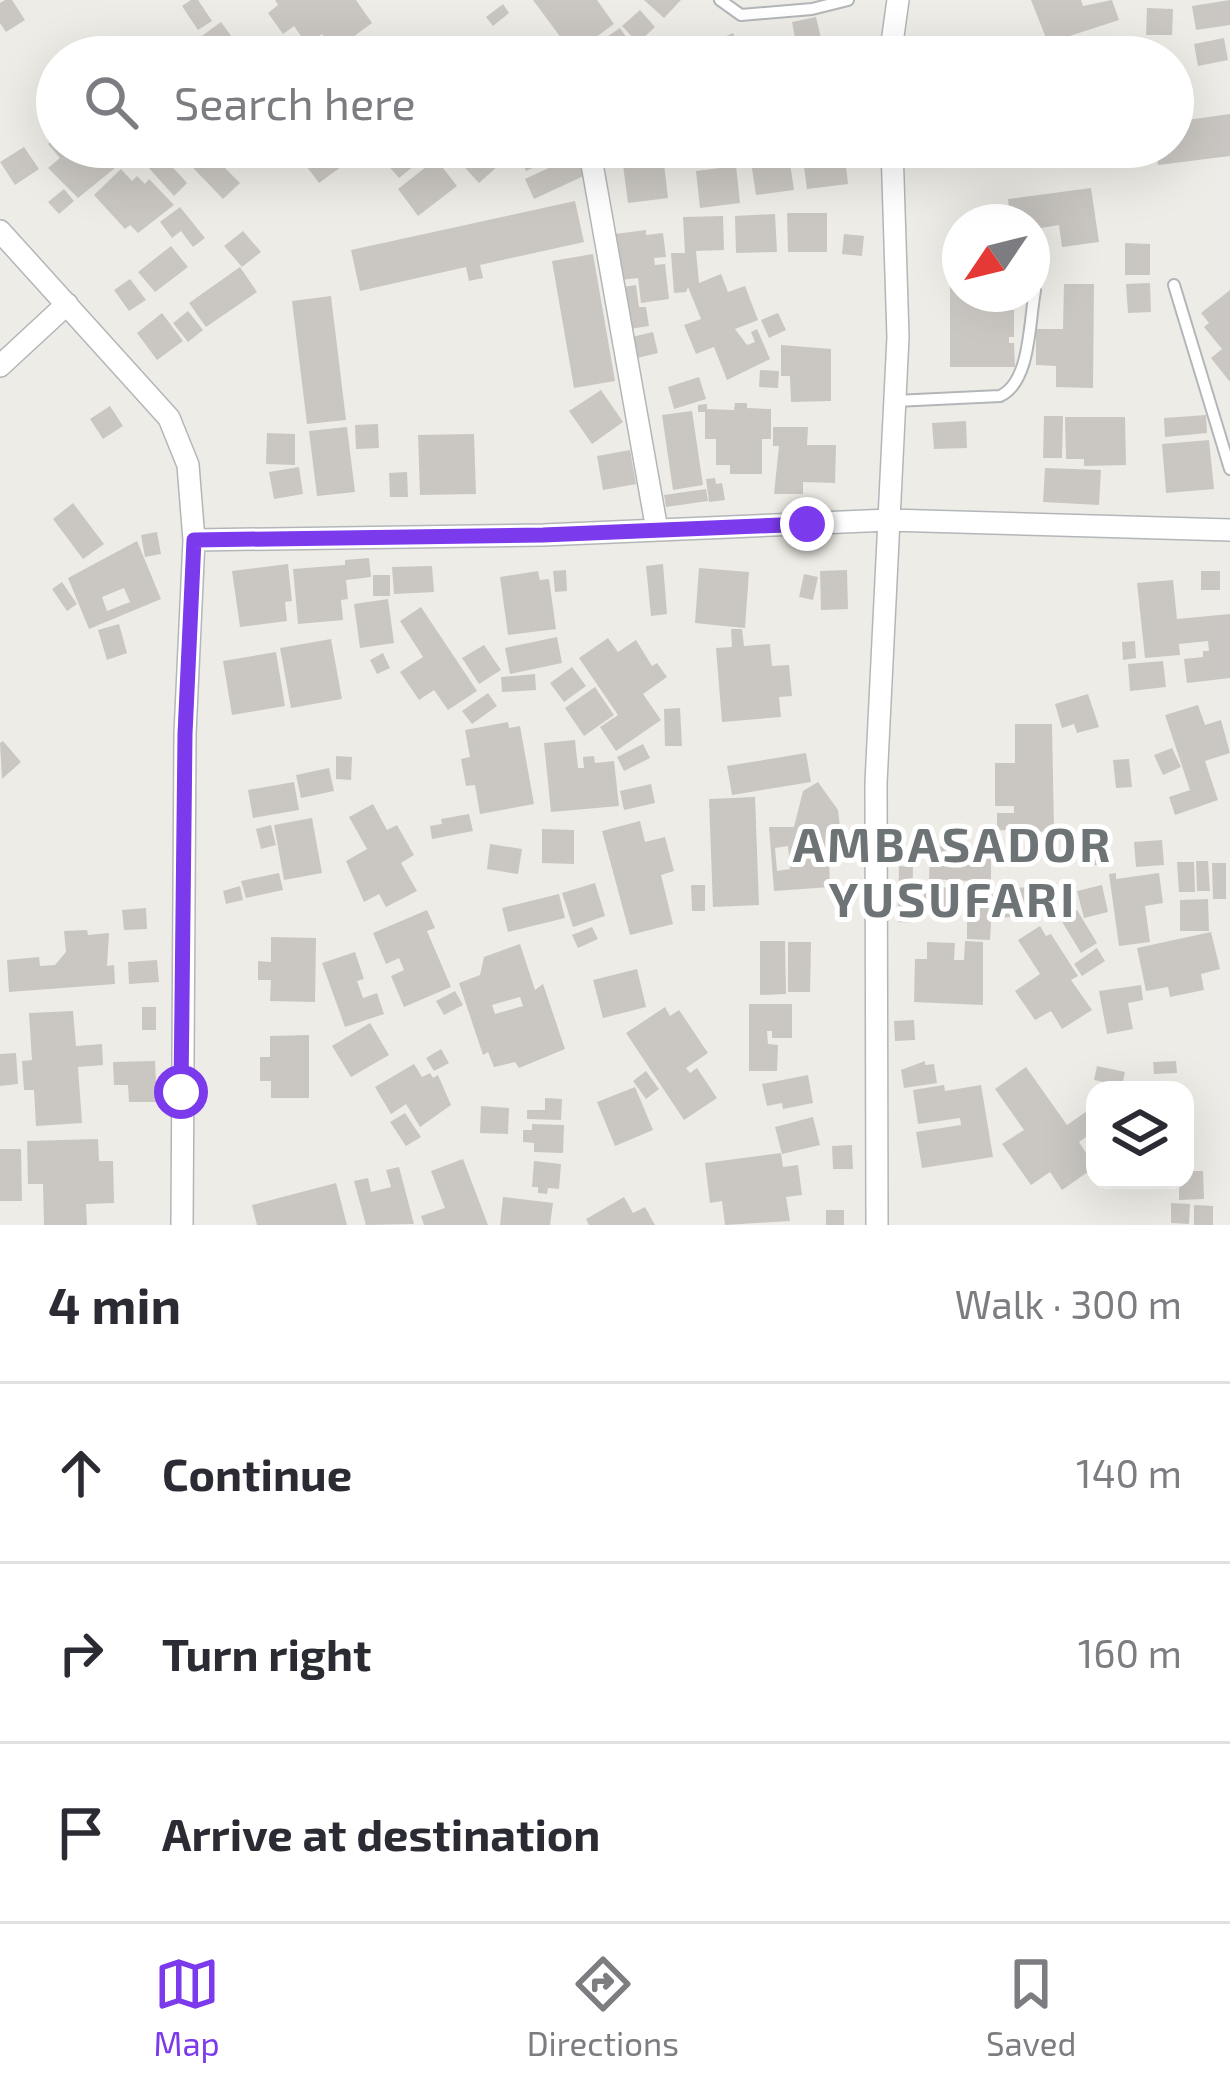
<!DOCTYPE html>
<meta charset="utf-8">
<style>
:root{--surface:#fff;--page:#f2f2f3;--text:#2b2b33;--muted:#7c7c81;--line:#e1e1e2;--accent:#7c3aed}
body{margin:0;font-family:"Exo 2",sans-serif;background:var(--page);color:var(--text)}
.controls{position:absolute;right:36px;bottom:36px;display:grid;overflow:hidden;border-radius:24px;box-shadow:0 12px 48px #0002}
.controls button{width:108px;height:108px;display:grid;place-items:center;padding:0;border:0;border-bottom:3px solid var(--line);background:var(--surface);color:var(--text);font:60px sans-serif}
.compass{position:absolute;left:942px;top:204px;width:108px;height:108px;border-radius:50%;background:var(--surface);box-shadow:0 12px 48px #0002;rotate:235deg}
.stop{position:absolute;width:36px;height:36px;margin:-27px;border:9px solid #7c3aed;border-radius:50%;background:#fff}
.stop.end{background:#7c3aed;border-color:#fff;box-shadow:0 3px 12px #0008}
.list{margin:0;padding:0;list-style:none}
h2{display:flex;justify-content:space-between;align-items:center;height:156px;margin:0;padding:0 48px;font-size:51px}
h2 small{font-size:39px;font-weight:400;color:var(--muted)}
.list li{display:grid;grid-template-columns:78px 1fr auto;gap:36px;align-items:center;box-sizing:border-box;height:180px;padding:0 48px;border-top:3px solid var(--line)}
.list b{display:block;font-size:45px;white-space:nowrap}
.list em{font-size:39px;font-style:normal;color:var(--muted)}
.icon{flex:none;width:66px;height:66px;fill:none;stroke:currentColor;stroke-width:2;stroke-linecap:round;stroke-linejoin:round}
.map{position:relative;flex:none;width:1230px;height:1225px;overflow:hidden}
.search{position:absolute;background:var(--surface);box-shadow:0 12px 48px #0002;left:36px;right:36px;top:36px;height:132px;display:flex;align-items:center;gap:30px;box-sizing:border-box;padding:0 42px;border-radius:66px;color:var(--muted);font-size:45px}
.sheet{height:696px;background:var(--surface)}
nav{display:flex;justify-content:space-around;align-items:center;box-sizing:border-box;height:168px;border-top:3px solid var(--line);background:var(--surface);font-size:33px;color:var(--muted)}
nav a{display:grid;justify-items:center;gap:6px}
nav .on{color:var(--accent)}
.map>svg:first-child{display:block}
</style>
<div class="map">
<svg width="1230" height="1225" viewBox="0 0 1230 1225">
<rect width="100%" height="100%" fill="#eeece6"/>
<path fill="#cac7c2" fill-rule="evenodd" d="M5 0H12L25 20 6 32 0 23V3Z
M191 0H198L212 21 198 30 182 6Z
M275 0H356L372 23 334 51 322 34 307 45 294 26 283 34 268 13 278 5Z
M533 0H597L614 24 573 54Z
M644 0H681L664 18Z
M1031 0H1081L1083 6 1112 0 1119 20 1048 43Z
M1230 0V25L1196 30 1192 6Z
M503 4 509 13 493 26 486 17Z
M1147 8 1173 9 1172 35H1146Z
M640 10 655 27 638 43 622 26Z
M816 17 821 38 796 43 792 22Z
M221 22 234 40 212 55 199 38Z
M620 28 635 50 625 57H618L605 38Z
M733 33 742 53 760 44 766 57H704L700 48Z
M1224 38 1228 60 1198 66 1194 44Z
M470 40H494V57H470Z
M1230 114V156L1158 165 1156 147H1173V122Z
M57 136V147H124L131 155 78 198 48 168 60 158 48 144Z
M24 147 39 169 15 185 0 162Z
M130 147H154L187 183 174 196Z
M173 147H241L222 165 240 183 223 199Z
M292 147H355L360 153 319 183Z
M406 147H415L424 158 399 178 386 163Z
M446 147H499L508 157 479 183Z
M515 147H579L526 171Z
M662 147 668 198 628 203 621 150Z
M683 147H724V148L687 159Z
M967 147H1004V155H967Z
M844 148 848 184 807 189 802 153Z
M581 153 590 173 534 199 525 179Z
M789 156 794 190 756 195 751 162Z
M436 159 457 186 418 216 398 189Z
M736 166 740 203 700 208 696 171Z
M121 169 132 181 137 176 145 184 149 179 174 205 138 233 130 225 125 229 94 195Z
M1091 188 1099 242 1062 247 1059 225 1041 228 1044 249 1032 251V222H1003L1002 218 1010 217 1008 199Z
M64 189 74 201 59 214 48 202Z
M575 201 584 242 480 265 483 278 469 281 466 267 360 291 351 250Z
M180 207 205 238 193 247 181 231 172 238 160 222Z
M787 213H827V252H788Z
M775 214 777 252 736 253 735 216Z
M723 216 724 250 696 251 699 283 721 274 728 292 745 286 758 320 735 329 747 345 755 342 751 332 757 329 770 359 727 380 714 347 696 354 684 325 701 319 688 287 686 292 674 293 671 253H685L683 217Z
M646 230V235L663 233 666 257 654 258 655 265 665 264 669 299 641 303 638 278 620 280 615 234Z
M243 231 261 252 242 267 224 246Z
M844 234 864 236 862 256 842 254Z
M1125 243 1150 244V275H1125Z
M171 246 188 267 155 292 138 272Z
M593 254 615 381 574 388 552 261Z
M240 267 257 292 206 327 189 303Z
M950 277H960V294H1016V299H1004V310H1014V337H1009V343H1014L1015 367H950Z
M130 279 146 300 129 311 114 290Z
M1150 283 1151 312 1128 313 1126 284Z
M1064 284H1094L1093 388 1056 387V366L1036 365V329H1063Z
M636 285 639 307H646L649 326 630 329 623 287Z
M1230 290V382L1211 358 1222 349 1204 327 1209 323 1201 313Z
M331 296 346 420 307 424 292 301Z
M188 311 203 330 188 342 173 323Z
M162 313 183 341 157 360 137 333Z
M778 313 786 330 769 338 761 320Z
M653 332 658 353 637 358 632 337Z
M781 345 831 349V401L791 402 790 376H781Z
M760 370 779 371 778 388 759 387Z
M699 377 706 399 674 409 668 387Z
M601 390 623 422 592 444 569 411Z
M735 403H747V408L771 409V439H762V474H730V465H716V439H705V412H698V405L707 404V409L734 410Z
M110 406 123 426 103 439 90 419Z
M692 411 703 485 673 490 662 415Z
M1206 415 1207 433 1165 437 1164 418Z
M1044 416H1063L1062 458H1043Z
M1065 417H1125L1126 465 1084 466V459H1066Z
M966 421 967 448 934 449 932 423Z
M378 424 379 448 356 449 355 425Z
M347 427 355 492 317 496 309 431Z
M773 427H808L807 445H836L835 483 803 482V494H774L779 446H773Z
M267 433 295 434V465L266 464Z
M474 434 476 494 420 495 418 435Z
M1209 440 1214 489 1166 493 1162 444Z
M630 450 636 484 603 490 597 456Z
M299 467 303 494 274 499 269 472Z
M1045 468 1101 470 1099 505 1043 502Z
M407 472 408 497H390L389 473Z
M715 478 716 484 722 483 725 500 709 502 706 479Z
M706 489 708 501 666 507 664 495Z
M73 503 104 544 83 559 53 519Z
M157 532 161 554 145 557 141 535Z
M137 541 161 599 89 629 68 578ZM124 588 130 602 107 611 102 597Z
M369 558 371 577 346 580 348 599 341 600 343 620 298 624 293 569 345 565V560Z
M288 564 292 601 285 602 287 621 240 627 232 571Z
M663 564 667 614 651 616 646 566Z
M432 566 434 592 394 594 392 567Z
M699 568 749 572 745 628 695 623Z
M566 570 567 591 555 592 553 571Z
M847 570 848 609 821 610 820 571Z
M538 571 540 580 549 579 556 629 508 635 500 577Z
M1201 571H1220V590H1201Z
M804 574 818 577 813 600 799 597Z
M373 575H390V596H373Z
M1173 580 1177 619 1230 614V678L1187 683 1184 659 1203 657V651H1209L1208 641 1179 644 1180 655 1145 658 1137 583Z
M62 582 77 604 67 611 52 589Z
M388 599 394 643 360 648 354 604Z
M421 607 477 691 448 710 434 690 419 700 400 672 423 657 400 621Z
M119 624 127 653 107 660 98 630Z
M731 629H742L744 646 770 644 772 666 789 665 792 696 779 697 781 717 722 722 716 648 732 647Z
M557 637 562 663 510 674 505 648Z
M608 638 618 652 636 640 652 666 657 663 667 677 643 694 661 720 616 751 600 727 618 715 579 658Z
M331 639 342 699 291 708 280 648Z
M1135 641 1136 658 1123 660 1122 642Z
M484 645 501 670 479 684 462 658Z
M276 652 285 706 232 715 223 661Z
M383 653 390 668 377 674 370 660Z
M1163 661 1166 687 1130 691 1128 664Z
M572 667 586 686 564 702 550 683Z
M535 674 536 690 502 692 501 677Z
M595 687 614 715 584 736 565 708Z
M488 693 497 706 472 724 462 711Z
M1088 694 1099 727 1077 733 1074 724 1062 728 1055 704Z
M1198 705 1205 725 1221 720 1230 753 1205 761 1218 800 1175 815 1169 797 1190 790 1165 715Z
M680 708 682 746H665L664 709Z
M508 722 509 728 520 726 534 804 480 814 475 785 466 786 461 759 470 757 465 730Z
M1015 724H1052L1054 832 997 830V813H1014V806H995V763H1015Z
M575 740 578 768H584L583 757 594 756 595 763 614 761 619 806 551 812 544 743Z
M3 741 21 762 2 779 0 743Z
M643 744 650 758 624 771 617 757Z
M1172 748 1181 767 1163 775 1154 755Z
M806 753 811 782 732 795 727 766Z
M336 756 352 757 351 780 336 779Z
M1129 759 1132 787 1116 788 1113 760Z
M329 768 334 791 301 798 296 775Z
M294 782 299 810 253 818 248 790Z
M818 782 838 810 840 827 828 830 830 887 774 891 769 827H794L803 791ZM788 846 790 869 777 871 775 848Z
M651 784 655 803 624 810 620 791Z
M755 797 759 905 713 907 709 799Z
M373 804 387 830 397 825 414 855 401 863 417 891 386 907 379 894 364 902 346 861 367 849 349 817Z
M469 814 473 831 432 839 430 826 442 824 441 819Z
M312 818 322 873 284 880 274 825Z
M640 821 645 842 665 837 674 871 661 875 673 924 630 935 602 831Z
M271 825 276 845 261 849 256 829Z
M542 829 574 830V864L542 863Z
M1162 840 1164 865 1136 867 1134 842Z
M1081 841H1107L1108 865H1082Z
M490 844 522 849 518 874 487 869Z
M930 846 991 848V882L929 879Z
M1196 861H1208L1210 891H1197Z
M1177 862H1194L1195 892H1179Z
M1212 863H1226V899H1213Z
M899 866 913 867 912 923 898 922Z
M279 873 283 890 246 898 241 881Z
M1116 873V879L1159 873 1163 903 1145 906 1150 942 1119 946 1109 874Z
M595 883 605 916 573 927 562 893Z
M691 885H705V911H692Z
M1102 885 1108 912 1084 918 1077 891Z
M240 886 243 900 226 904 223 891Z
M967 886 993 887 990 940 967 939Z
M924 887 965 888 964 911 923 910Z
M1028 887 1031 916 998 918 995 890Z
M559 894 565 918 508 932 502 908Z
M1208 899 1209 931H1180V900Z
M146 908 147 929 124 930 122 910Z
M427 910 435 928 427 931 451 987 404 1007 391 976 404 970 399 958 386 964 373 933Z
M1077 910 1097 943 1081 953 1061 920Z
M1040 926 1046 936 1051 934 1078 976 1071 980 1092 1010 1062 1029 1051 1011 1035 1020 1015 991 1040 974 1018 940Z
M592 927 598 939 578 948 572 935Z
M87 930 88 935 109 933 107 966 114 965 115 984 9 992 7 960 39 957 40 966 55 965 66 952 64 931Z
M1211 932 1220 969 1201 974 1204 990 1170 997 1168 987 1146 991 1137 948Z
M271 937 316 938 315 1002 270 1001 271 980H258V961L271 962Z
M760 941H785L786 994 760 995Z
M965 941 983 942V1005L914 1002 915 959H927V942L955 943 954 960H964Z
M788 942H811L810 992H788Z
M520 944 535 990 543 984 565 1049 519 1068 515 1062 494 1067 488 1052 483 1055 459 983 480 975 484 957ZM520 997 523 1006 495 1014 492 1005Z
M1097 948 1105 961 1082 976 1074 964Z
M355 952 364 979 357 981 363 998 377 993 384 1014 345 1027 322 963Z
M157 960 159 982 129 984 128 962Z
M637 969 646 1007 603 1018 593 980Z
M1141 985 1143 1000 1128 1003 1133 1029 1107 1034 1099 991Z
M455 991 463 1005 444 1015 436 1001Z
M749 1004H792V1038H772V1031H767L768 1044 778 1045 777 1071H749Z
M142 1007H156V1030H142Z
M665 1007 670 1016 679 1010 708 1053 686 1068 690 1073 697 1068 717 1098 684 1120 626 1033Z
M73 1011 76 1046 102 1044 103 1065 78 1067 82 1123 36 1126 34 1090H24L22 1061 32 1060 29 1013Z
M914 1020 915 1040 895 1041 894 1021Z
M370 1023 389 1055 351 1077 332 1046Z
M309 1035V1098H271V1081H260V1057H270V1036Z
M441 1049 449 1063 434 1071 426 1058Z
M16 1053 18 1084 0 1086V1054Z
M155 1061 157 1102H129L128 1085H114L113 1062Z
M925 1061V1065L934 1064 937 1083 904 1088 901 1070Z
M1176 1061 1177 1073 1154 1074 1153 1062Z
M414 1064 422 1077 430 1073 433 1078 438 1075 451 1105 420 1127 406 1104 391 1114 375 1087Z
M1097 1066 1125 1072 1122 1086 1094 1080Z
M1026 1067 1067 1125 1087 1111 1095 1123V1131L1079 1142 1095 1167 1062 1190 1050 1172 1031 1185 1002 1144 1024 1130 995 1089Z
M646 1071 659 1089 646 1099 633 1081Z
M808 1075 813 1103 783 1109 782 1103 767 1106 762 1084Z
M944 1085 945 1091 981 1085 993 1157 922 1168 916 1132 961 1125 960 1118 918 1124 913 1090Z
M635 1087 653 1130 615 1146 597 1102Z
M545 1098 562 1099 561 1120 527 1119V1110H545Z
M481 1106 509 1108 508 1134 480 1133Z
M405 1113 421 1137 406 1146 390 1122Z
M813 1117 820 1145 782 1154 775 1127Z
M532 1124 564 1125 563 1153 534 1152V1143L523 1142V1130H532Z
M98 1139 99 1161H113L114 1203 86 1204 87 1225H44L43 1184H28L27 1141Z
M852 1145 853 1169H833L832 1146Z
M0 1149H21L22 1201H0Z
M781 1153 783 1167 798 1165 802 1195 786 1197 790 1221 725 1225 722 1201 710 1203 705 1163Z
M463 1159 488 1225H424L421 1216 445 1208 431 1171Z
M534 1161 561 1164 559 1189 548 1188 547 1194 538 1193V1187H532Z
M399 1167 414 1224 366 1225 354 1181 368 1178 371 1192 391 1187 386 1170Z
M1185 1171H1203L1204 1199 1179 1200V1180H1185Z
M336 1183 347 1225H257L252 1205Z
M503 1197 553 1203 550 1225H500Z
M624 1197 633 1213 645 1207 655 1225H589L586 1219Z
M1171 1203 1190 1204 1189 1224 1171 1223Z
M1194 1205 1213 1206V1225H1194Z
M826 1210H844V1225H826Z"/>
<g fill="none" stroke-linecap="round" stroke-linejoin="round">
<g stroke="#b3b6b9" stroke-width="14">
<path id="service" d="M720 0 741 15 812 9 848 0
M1174 285 1230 469
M895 401 1000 396C1031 382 1029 321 1035 291"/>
</g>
<g stroke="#b3b6b9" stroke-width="24">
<path id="minor" d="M890 57 898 0
M589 147 657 530
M0 231 169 418 188 465 194 540 185 734 182 1225
M0 366 67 304
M194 540 543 535 889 520 1230 530
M877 1225 876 783 898 337 892 147"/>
</g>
<use href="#service" stroke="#fff" stroke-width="10"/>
<use href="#minor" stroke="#fff" stroke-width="21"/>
</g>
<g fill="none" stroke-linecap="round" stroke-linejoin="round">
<path stroke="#7c3aed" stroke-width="15" d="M181 1092 185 734 194 540 543 535 807 524"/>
</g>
<g text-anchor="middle" stroke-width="10" stroke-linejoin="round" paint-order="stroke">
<g font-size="48" font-weight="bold" letter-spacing="3" fill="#6e7376" stroke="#fff">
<text x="953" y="862">AMBASADOR<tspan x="953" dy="55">YUSUFARI</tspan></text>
</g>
</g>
</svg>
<div class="controls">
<button><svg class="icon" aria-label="layers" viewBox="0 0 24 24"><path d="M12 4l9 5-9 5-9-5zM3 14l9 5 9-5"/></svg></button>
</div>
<svg class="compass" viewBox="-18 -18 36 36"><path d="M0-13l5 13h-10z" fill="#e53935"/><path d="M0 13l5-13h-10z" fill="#7c7c81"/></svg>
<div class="stop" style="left:181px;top:1092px"></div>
<div class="stop end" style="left:807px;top:524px"></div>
<div class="search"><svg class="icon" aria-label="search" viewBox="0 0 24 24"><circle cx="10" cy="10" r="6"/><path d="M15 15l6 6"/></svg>Search here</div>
</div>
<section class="sheet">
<h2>4 min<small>Walk · 300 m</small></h2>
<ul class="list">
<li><svg class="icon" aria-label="ahead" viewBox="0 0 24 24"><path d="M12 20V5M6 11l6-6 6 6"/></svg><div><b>Continue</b></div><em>140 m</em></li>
<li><svg class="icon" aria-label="right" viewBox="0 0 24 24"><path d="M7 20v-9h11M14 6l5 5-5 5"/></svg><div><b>Turn right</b></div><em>160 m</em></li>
<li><svg class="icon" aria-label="arrive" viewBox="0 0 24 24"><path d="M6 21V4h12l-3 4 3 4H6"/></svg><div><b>Arrive at destination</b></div></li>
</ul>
</section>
<nav>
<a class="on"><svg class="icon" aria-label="map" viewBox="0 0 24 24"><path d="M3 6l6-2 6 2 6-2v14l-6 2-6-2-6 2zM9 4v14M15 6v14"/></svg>Map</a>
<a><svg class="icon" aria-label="directions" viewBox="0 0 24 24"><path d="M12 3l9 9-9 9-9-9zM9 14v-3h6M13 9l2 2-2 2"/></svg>Directions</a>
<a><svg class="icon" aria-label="saved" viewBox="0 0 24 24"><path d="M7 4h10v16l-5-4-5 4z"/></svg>Saved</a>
</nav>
